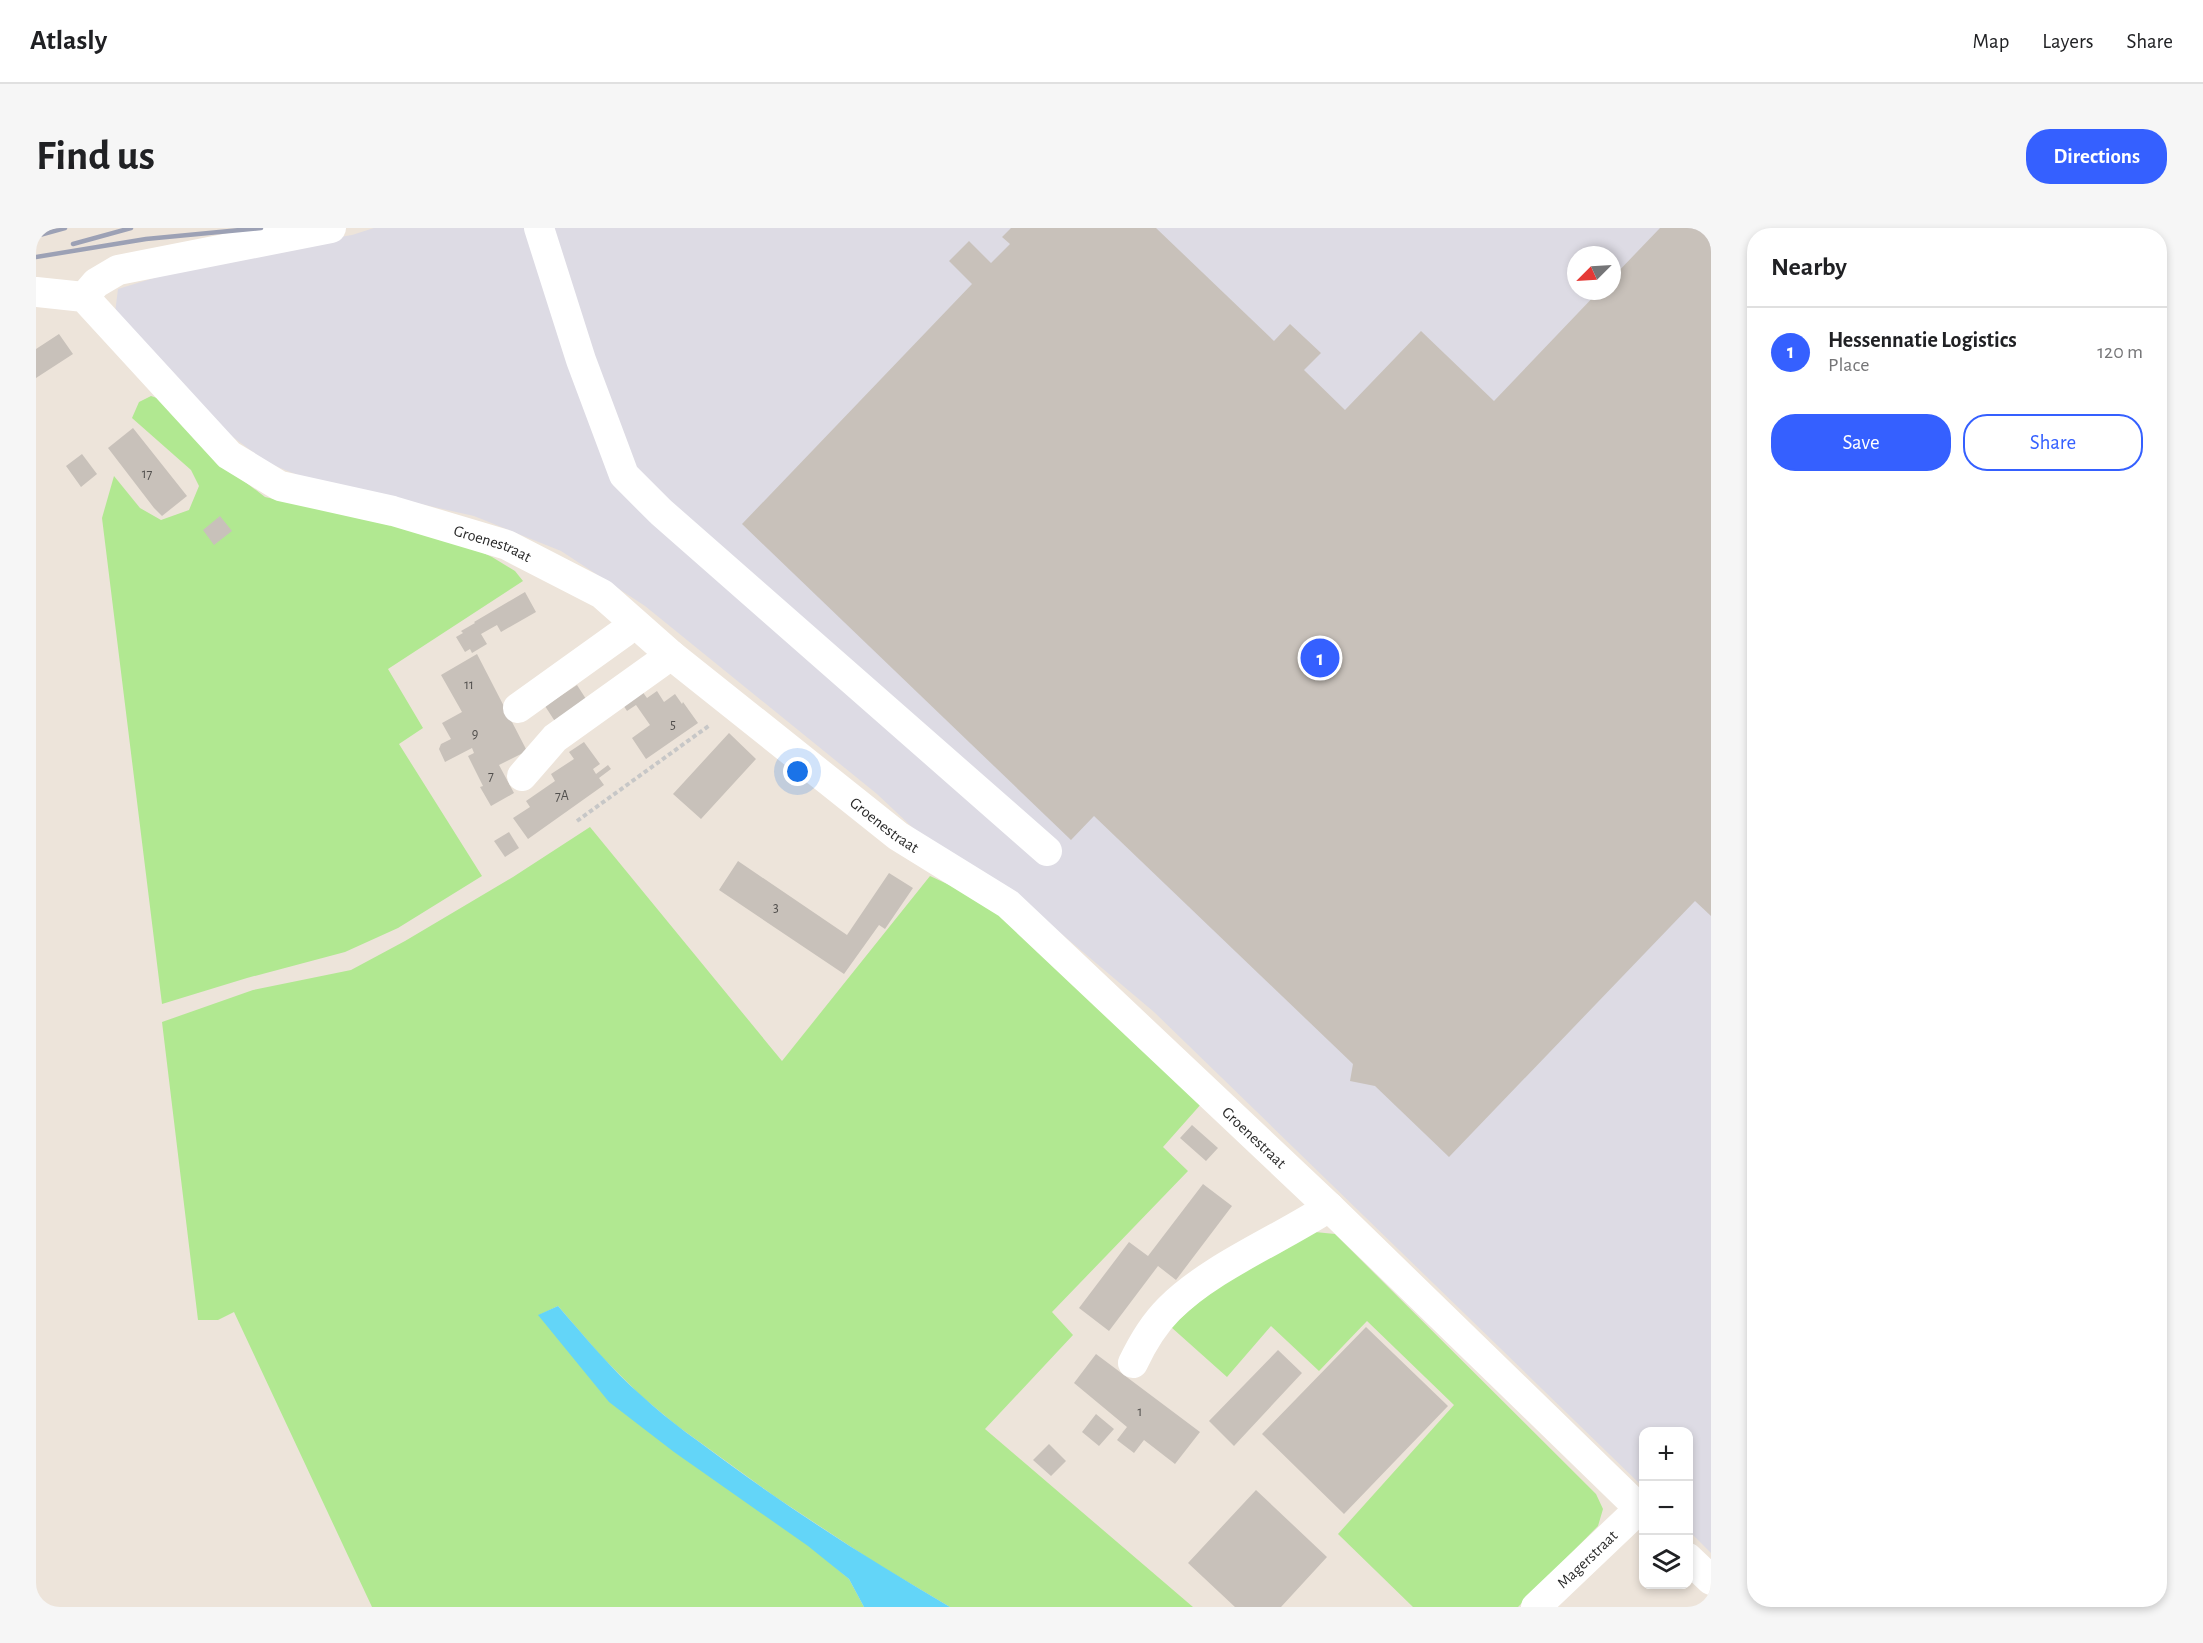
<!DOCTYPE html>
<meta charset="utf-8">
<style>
:root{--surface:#fff;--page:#f6f6f6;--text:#202124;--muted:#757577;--line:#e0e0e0;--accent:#3560ff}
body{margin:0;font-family:"Alegreya Sans",sans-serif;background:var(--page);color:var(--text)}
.controls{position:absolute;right:18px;bottom:18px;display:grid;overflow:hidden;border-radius:12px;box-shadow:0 3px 9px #0003}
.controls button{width:54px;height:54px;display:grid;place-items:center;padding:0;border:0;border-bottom:2px solid var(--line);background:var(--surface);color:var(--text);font:30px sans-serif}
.compass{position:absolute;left:1531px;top:18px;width:54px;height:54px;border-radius:50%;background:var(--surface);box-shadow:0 3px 9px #0003;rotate:246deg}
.you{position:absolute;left:762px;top:544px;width:21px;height:21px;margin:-15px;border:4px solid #fff;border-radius:50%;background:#1a73e8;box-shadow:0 0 0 9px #1a73e833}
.badge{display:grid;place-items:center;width:39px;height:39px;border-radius:50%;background:var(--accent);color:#fff;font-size:20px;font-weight:700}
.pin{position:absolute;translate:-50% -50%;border:3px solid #fff;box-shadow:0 2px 6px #0006}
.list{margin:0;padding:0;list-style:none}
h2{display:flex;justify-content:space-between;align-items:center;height:78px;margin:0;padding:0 24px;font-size:26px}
h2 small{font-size:20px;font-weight:400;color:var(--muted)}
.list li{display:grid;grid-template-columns:39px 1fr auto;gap:18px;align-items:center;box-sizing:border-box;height:90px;padding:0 24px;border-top:2px solid var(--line)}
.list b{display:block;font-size:22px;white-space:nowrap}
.list p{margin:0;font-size:20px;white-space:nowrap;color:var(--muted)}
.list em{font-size:20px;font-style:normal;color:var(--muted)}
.actions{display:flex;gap:12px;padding:18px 24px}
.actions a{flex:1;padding:14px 0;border:2px solid var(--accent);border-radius:24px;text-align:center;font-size:21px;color:var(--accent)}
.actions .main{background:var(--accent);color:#fff}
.icon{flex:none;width:33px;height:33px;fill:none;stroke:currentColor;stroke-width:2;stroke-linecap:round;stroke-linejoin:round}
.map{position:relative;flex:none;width:1675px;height:1379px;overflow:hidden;border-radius:24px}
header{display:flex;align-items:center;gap:36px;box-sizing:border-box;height:84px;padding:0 30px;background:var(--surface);border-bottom:2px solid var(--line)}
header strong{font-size:28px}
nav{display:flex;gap:33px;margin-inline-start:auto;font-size:21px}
.intro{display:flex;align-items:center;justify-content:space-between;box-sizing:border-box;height:144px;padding:0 36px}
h1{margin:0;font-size:42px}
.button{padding:15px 27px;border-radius:24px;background:var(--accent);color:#fff;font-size:21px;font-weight:700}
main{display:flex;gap:36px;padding:0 36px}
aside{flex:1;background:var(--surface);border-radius:24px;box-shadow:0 3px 9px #0003}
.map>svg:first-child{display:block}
</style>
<header>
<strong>Atlasly</strong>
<nav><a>Map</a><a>Layers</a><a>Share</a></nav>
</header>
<div class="intro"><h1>Find us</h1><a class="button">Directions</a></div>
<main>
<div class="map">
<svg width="1675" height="1379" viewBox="0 0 1675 1379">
<rect width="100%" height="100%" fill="#ede4da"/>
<path fill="#dddbe4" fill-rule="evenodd" d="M338 0H1675V1325L1653 1303 1652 1204H1608L1607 1259 1118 784 977 665 894 616 841 566 609 378 525 323 438 288 269 250 232 235 190 204 79 85 82 61 157 38 246 19 316 7ZM1540 27H1576V63H1540Z"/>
<path fill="#b1e891" d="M115 168 127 172 191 240 229 269 420 312 456 329 479 343 487 353 352 441 387 500 363 516 446 648 362 700 309 724 211 750 126 776 66 290 78 248 104 280 125 292 153 282 163 258 155 242 96 190 103 174Z
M554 599 746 833 894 648 948 673 1166 875 1127 919 1152 943 1016 1084 1037 1107 949 1201 1157 1379H914L838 1334 738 1268 640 1197 604 1167 565 1128 522 1078 503 1087 813 1351 828 1379H336L198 1084 182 1092H162L126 794 217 762 315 742 369 713 477 649Z
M1279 1004 1299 1006 1560 1266 1567 1281 1562 1298 1482 1379H1377L1302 1306 1418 1177 1331 1093 1283 1143 1235 1098 1191 1149 1135 1099 1165 1072 1208 1042Z"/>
<path fill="#63d5f8" d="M522 1078C549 1109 575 1141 606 1168 634 1194 665 1215 696 1238 766 1289 839 1335 914 1379H828L813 1351 772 1318 638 1224 573 1174 502 1087Z"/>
<path fill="#c8c1ba" d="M975 0H1120L1238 113 1254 96 1285 125 1268 142 1309 182 1385 103 1458 173 1563 63H1576V50L1624 0H1675V688L1659 673 1413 929 1339 858 1314 853 1317 836 1058 588 1035 612 706 296 936 56 913 33 933 13 955 35 974 16 966 9Z
M23 106 37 126 0 150V121Z
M97 200 151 268 126 288 118 280 72 220Z
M46 226 61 246 45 259 30 238Z
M184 288 196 303 178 317 167 302Z
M489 364 500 384 465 404 461 397 445 406 451 416 436 425 434 421 429 424 420 409 427 405 425 403 439 395 438 394Z
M441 426 491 523 463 537 478 565 455 578 444 559 447 558 432 528 438 525 436 520 409 534 403 521 405 516 415 511 406 495 426 484 405 447Z
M541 457 550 471 520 495 509 478Z
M603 459 611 470 621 463 628 474 639 466 646 476 647 474 662 495 610 531 596 510 614 497 600 477 591 483 584 472Z
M693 505 720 531 665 591 637 566Z
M548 514 564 536 557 541 560 546 572 537 575 541 563 550 568 557 492 611 477 590 494 579 490 573 519 553 515 546 538 531 533 524Z
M473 604 483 620 469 629 458 613Z
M702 633 811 707 853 645 877 660 849 701 843 697 808 746 683 662Z
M1156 897 1182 920 1170 933 1144 910Z
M1167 956 1196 978 1140 1052 1122 1038 1073 1103 1043 1080 1093 1014 1112 1028Z
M1330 1099 1412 1178 1308 1286 1226 1206Z
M1242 1122 1266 1145 1198 1218 1173 1193Z
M1060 1126 1164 1204 1139 1236 1108 1212 1098 1225 1081 1212 1091 1199 1038 1155Z
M1060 1186 1078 1201 1063 1218 1046 1204Z
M1013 1216 1030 1233 1015 1248 997 1232Z
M1220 1262 1291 1329 1245 1379H1199L1152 1335Z"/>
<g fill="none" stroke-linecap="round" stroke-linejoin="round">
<path stroke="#c7c7c7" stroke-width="4" stroke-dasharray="4.5 3" stroke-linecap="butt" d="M541 593 674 497"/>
<g stroke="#fff" stroke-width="30">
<path d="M503 0 545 132 588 247 625 284 1011 623"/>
<path id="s1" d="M0 64 48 69 193 227 244 258 357 283 471 317 566 366 635 427 862 608 972 676 1293 979 1608 1285"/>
<path d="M48 69 60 55 82 42 295 0"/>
<path d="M482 480 588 404 597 394"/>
<path d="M486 548 519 510 635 427"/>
<path d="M1097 1135C1106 1116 1118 1096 1133 1081 1175 1039 1243 1012 1293 979"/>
<path d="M1652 1330 1675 1352"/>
<path id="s2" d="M1500 1379 1603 1281"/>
</g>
<path stroke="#9ca1b5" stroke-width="4.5" d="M0 8 29 0
M37 16 95 0
M0 29 110 11 225 0"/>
</g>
<g text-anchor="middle" stroke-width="5" stroke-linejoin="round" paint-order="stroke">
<g font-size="14" fill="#514f4d">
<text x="111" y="250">17</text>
<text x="433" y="461">11</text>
<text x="637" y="501">5</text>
<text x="439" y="510">9</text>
<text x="455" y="552">7</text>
<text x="526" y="572">7A</text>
<text x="740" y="684">3</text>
<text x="1104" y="1188">1</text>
</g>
<g font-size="16" fill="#292929" stroke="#fff">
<text dy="6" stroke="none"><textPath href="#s1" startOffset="543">Groenestraat</textPath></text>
<text dy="6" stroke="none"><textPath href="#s1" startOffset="1029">Groenestraat</textPath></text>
<text dy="6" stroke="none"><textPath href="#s1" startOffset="1515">Groenestraat</textPath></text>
<text dy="6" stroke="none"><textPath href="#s2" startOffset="70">Magerstraat</textPath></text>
</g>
</g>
</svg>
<div class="controls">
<button>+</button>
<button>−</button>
<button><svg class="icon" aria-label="layers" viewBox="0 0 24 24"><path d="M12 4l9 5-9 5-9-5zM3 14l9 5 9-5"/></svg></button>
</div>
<svg class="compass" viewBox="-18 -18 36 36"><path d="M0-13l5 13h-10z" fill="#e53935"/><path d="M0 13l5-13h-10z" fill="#757577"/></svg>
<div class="you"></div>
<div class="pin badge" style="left:1284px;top:430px">1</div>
</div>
<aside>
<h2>Nearby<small></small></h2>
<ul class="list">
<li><span class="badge">1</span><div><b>Hessennatie Logistics</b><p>Place</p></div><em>120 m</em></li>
</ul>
<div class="actions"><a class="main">Save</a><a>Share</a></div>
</aside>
</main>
